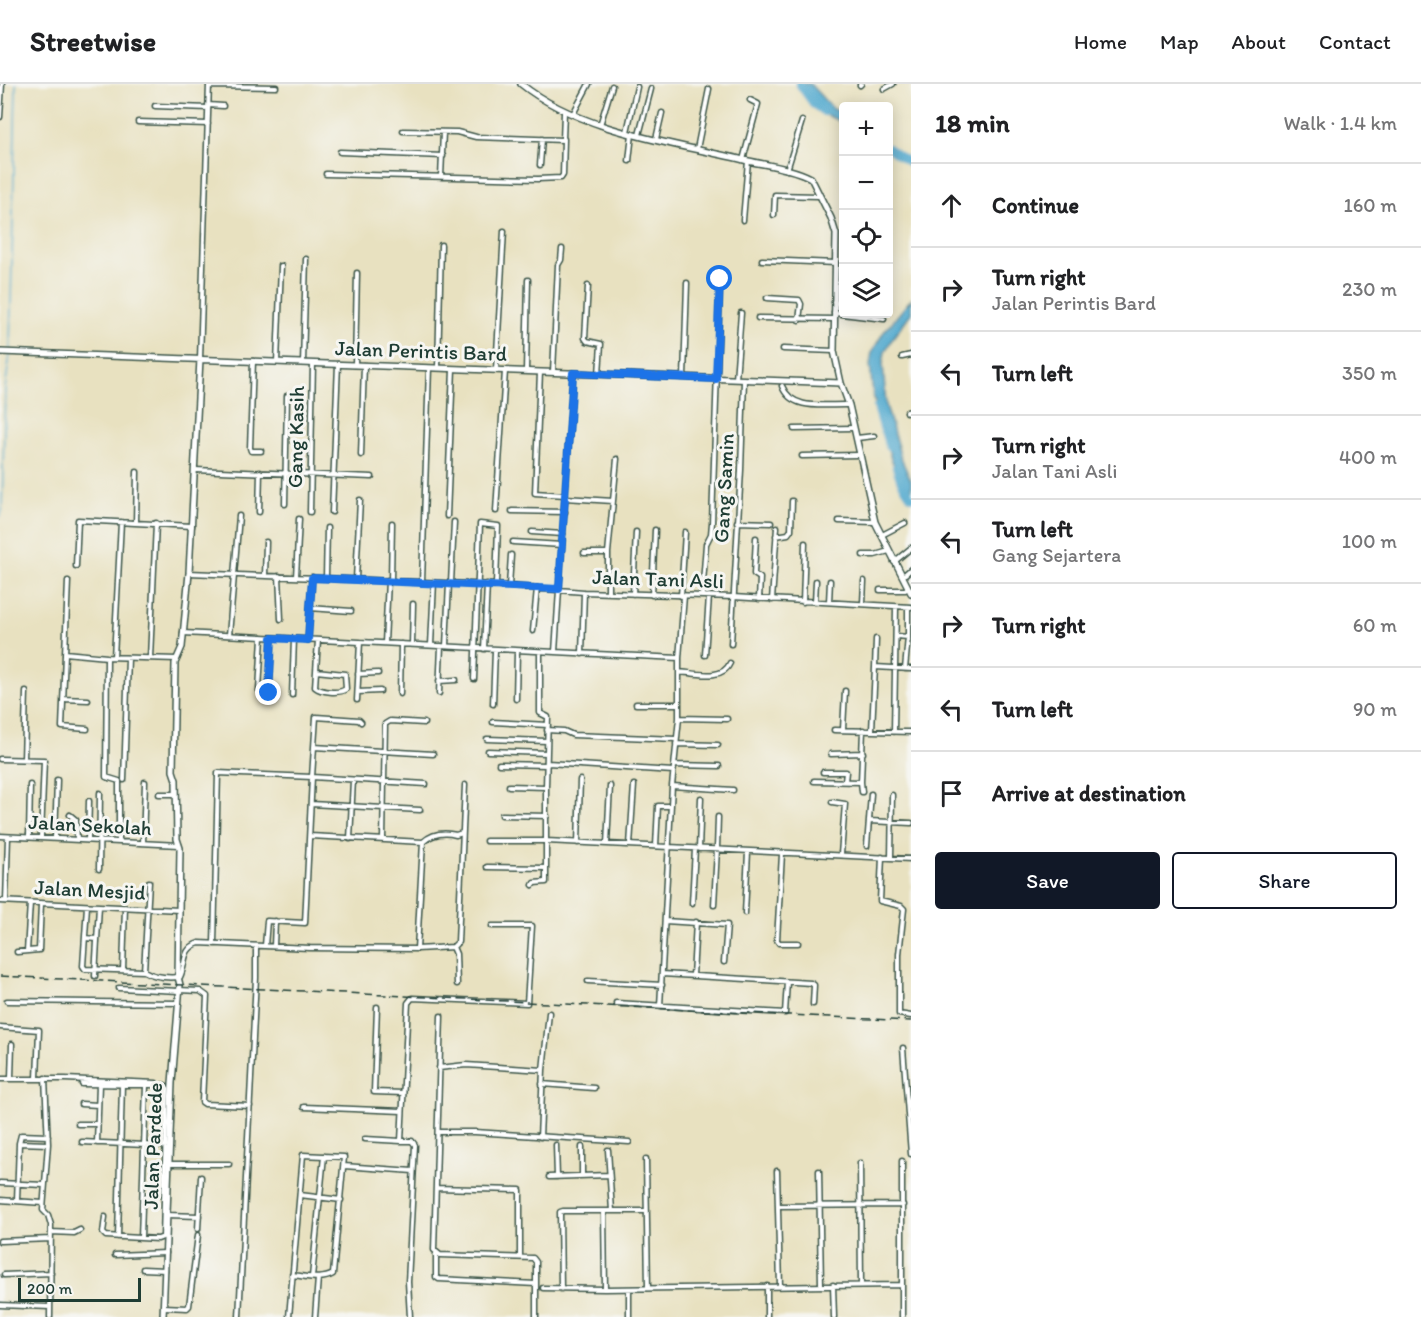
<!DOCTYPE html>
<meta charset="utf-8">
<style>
:root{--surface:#fff;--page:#f2f2f2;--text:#202124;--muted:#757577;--line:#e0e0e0;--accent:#111827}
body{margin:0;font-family:Itim,sans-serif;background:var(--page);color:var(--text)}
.controls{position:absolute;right:18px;top:18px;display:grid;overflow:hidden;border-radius:6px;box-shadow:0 3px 15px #0003}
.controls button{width:54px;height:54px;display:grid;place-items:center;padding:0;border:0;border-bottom:2px solid var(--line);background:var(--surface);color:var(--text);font:30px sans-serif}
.scale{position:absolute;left:18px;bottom:15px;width:123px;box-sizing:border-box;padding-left:6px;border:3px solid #1f3d34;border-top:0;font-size:16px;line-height:21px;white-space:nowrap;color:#1f3d34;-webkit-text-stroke:4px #f6f6f2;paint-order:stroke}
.stop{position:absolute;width:18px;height:18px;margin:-14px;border:4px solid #1a73e8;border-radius:50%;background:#fff}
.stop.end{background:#1a73e8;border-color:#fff;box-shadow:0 2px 6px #0008}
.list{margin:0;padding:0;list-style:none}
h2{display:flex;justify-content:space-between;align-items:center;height:78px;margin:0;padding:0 24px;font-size:26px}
h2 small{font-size:20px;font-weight:400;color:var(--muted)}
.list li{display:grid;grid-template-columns:39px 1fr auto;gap:18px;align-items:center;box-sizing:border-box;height:84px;padding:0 24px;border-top:2px solid var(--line)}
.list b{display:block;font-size:22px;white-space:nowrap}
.list p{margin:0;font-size:20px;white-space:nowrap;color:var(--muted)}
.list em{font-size:20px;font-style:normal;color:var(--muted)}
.actions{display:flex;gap:12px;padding:18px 24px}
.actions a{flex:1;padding:14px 0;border:2px solid var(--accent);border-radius:6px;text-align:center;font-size:21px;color:var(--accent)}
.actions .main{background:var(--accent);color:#fff}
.icon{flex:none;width:33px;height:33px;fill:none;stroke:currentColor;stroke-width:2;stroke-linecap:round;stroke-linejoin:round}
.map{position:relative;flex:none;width:911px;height:1233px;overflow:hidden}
header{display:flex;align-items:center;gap:36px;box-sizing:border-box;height:84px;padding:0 30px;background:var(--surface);border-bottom:2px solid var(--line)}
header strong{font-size:28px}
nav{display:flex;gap:33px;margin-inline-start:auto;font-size:21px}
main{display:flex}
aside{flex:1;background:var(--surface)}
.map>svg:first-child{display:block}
</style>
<header>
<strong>Streetwise</strong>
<nav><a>Home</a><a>Map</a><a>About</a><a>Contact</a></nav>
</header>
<main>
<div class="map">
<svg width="911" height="1233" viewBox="0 0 911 1233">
<rect width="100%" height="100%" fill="#f6f6f2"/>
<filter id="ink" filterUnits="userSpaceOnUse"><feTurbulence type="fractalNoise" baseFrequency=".0167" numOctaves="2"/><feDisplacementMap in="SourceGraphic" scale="12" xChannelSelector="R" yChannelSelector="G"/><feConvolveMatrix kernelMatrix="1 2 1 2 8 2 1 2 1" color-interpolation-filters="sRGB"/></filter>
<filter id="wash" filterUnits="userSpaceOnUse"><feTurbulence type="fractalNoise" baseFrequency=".008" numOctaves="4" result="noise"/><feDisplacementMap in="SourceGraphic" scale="24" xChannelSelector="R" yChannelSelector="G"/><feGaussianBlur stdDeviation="1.35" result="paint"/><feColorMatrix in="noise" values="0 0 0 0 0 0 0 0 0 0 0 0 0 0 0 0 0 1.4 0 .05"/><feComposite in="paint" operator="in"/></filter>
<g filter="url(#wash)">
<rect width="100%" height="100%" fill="#e8e1c0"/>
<path fill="#51a9ce" stroke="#387381" stroke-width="1.5" d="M797 0H810L832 24 843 30V39L824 30Z
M911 215V229L891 257 885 268 883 279 886 321 901 374 911 397V414L891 375 873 311 870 281 872 268 883 249Z"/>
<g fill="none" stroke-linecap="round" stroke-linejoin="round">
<path stroke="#51a9ce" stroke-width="1.5" d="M10 265 16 0
M0 433 2 427 5 305 10 270"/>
<path stroke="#51a9ce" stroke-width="8" d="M799 0 814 21 824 28
M888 64 911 80
M877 323 889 363
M896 383 901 398 911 413"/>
</g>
</g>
<g filter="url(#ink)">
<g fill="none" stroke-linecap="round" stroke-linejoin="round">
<g stroke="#3d5649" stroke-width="7">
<path id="street" d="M860 1 861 0
M209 2 276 3
M884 5 893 0
M208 21 223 22
M155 22 208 24
M573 30 589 0
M0 33 2 0
M138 38 208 40
M600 41 612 2
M403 47 457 48 476 53 563 56 564 28
M627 48 637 3
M639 51 651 5
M656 55 662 29
M697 65 709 5
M340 68 443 72
M743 76 758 20 750 16
M629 77 632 50
M540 81 542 55
M787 86 802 37
M326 90 538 95 561 94 563 91 564 55
M441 93 443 48
M774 131 775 111 819 112
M743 136 748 77
M762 176 836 179
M588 202 585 254 587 257 601 260 599 290
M767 214 799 216 801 220 799 236
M834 218 844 221
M834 229 884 235
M758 234 834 235
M783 265 834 267
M902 273 911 271
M200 275 209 0
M253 277 250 364 251 367H261
M277 278 281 182
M303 279 306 175
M355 281 357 189
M438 284 441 161
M496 286 504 147
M526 287 528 196
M540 288 535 409 565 411
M553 288 558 181 561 176 562 165
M684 293 687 199
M736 295 741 229
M782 302C792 328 826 320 849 321
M907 328 911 327
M794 345 853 344
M857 354 874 352
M361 371 364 281
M802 372 859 371
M195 386 372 393
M565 414 613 417
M285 420 287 312
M496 427 505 287
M512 427 565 428
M259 428 260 388
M310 428 313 280
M332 428 338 280
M447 432 453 285
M839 437 875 438
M737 438 771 439
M136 439 137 388
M532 448 563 450
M882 451 905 439
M776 452 788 450 791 446 792 417
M756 454 754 490 760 494 759 515
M513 458 562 461
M584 469H608
M863 471H875L889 467
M894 478 911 464
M76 482 78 436 192 442
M189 489 496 501 584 508 733 513 911 523
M265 492 266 458
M279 492 281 535
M903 492 911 485
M296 493 299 435
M326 494 327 444
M356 495 360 416
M68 497 62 643 87 645
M391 497 392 439
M422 498 429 284
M451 499 454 438
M509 502 511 471
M880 506H905L908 504
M608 509V469L617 375
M633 510 636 448
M652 511 655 446
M681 512 685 448
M702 512 706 460 711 450 712 439 720 195
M772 516 777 443
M803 518 805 459
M815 518 816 497
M829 518 830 497
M863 519 864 497
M310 524 351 527
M533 547 537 504
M183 549 555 568 573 289
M229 551 239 432
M896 552 908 553
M876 555 875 583 911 585
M308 556 312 493
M385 559 388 496
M412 560 413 520
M731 560 741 386 744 296
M431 561 434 498
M446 562 449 499
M484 565 487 500
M555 568 679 574 684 512
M65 569 107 573 177 575
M582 570 584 508
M705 571 709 512
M107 573 106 693 119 697V757
M114 573 121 438
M150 574 156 439
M905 585 908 553V523
M316 587 345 590 346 605C339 610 321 608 315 603L318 556
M679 588C695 589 723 597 730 579
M358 590 378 589
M474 595 480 440 498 442 496 500
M439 597 456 596
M259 606 262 553
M358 608 380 607
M269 609 272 554
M439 609 441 562
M400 610 401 560
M292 611 294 555
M63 615 88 616
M516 615 517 567
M357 616 360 558
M493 620 495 566
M636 620H679
M679 634 727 635
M493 638 548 641
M843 645 845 607
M547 646 564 647 573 651 676 655
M834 646 911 648
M872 646 875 583
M894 648 896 523
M487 655 547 657
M676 660 718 661
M314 663 433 670
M488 667 547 669
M831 670 863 669
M0 675 44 676 41 753
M24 675 26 608
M548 679 673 687
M499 680 547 681
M674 681 719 682
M823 688H846L845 697
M124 696 128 574
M814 697 861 698 863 646
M861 698 862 708
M509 702 546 703
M672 702 733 706
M159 710H176
M832 718 845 720 841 770
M311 720 420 726
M70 731 76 736 77 755
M502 731 547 732
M869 737 911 739
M0 752 179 761
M29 753 30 701
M55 754 57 696
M350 755 353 696
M88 756 89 717
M383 756 385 640 390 637 424 639
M486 757H546L911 775
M423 758C433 749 444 748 456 751L462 749
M143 759 145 698
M578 759 580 696
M607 760 610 702
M630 761 634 701
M656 762 658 722H671
M867 762 871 710
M699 765 701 714
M717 765 718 733
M782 770 777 856 779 859H798
M882 773 880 817 901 822 904 825 899 870V930L911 932
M891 774 892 711
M487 783 546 784
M99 785 100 709
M533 801 534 799 546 798V703L548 633 540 629V568
M0 817 179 826
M6 817 8 753
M692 819 695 765
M714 821 717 765
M87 822 83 882 85 885 144 887C154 893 169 894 180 893 187 879 181 865 199 859L310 864 417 865 423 758 310 752
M745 829 748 768
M665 837 727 841 724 878
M85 854 97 855
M214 860 218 689 312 693 316 633 359 636 361 638
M265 862 267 837 305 839 312 693 426 700
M274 862 275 837
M453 863 456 870 457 900
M417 865 453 863 458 858 465 701
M27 867 30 819
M17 868 39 866 41 820
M123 886 125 823
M144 887 149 798
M662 890 811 899 814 901 813 920
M95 892 99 822
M693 892 696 838
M588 897 662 901
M119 904 179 907
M179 906 200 907 207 912 202 1018 205 1020 250 1022
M7 917 178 919
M616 919 785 929 787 898
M660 922 672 702 679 634V574
M377 923 374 1008 403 1009
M441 932 434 1166 440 1171 533 1174 536 1178V1233
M0 943 39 946 37 994
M903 964 911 1070
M439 984 466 981 543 986 540 1053
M543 986 549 929
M11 994 12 960
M45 994 48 1060 43 1126 48 1131 51 1141 50 1233
M0 995H65L156 999
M82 1000 165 1001 167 1004 163 1153 158 1155 106 1152 103 1149 105 1133
M542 1000 594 1004
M81 1020 98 1021
M304 1023 402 1027
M78 1040H97
M438 1048H475L629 1058
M365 1055 401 1057
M82 1058 166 1062
M19 1059 21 1051 48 1052
M97 1059 99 1000
M556 1061 557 1093
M582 1063V1092
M608 1066 612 1127
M646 1075 648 1204
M902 1077V1233
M860 1079 861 1201
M170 1080H229
M344 1082 413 1087
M777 1087 780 1202
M819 1087 821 1201
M549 1093 609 1091
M0 1099 44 1101
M436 1104 520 1106V1173
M300 1111 341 1116
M0 1116 43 1119
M17 1117 19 1059 48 1060
M778 1122 903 1121
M604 1127 605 1205
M167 1131 199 1132
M198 1145 201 1093
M51 1148 74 1149 80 1146
M118 1153 122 1000
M141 1154 146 1001
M0 1157 51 1155
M436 1169V1193L439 1195 536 1200
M115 1171 166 1169
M143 1185 165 1186
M4 1191 51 1189
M312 1193 324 1072
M833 1201 834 1233
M767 1202V1233
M543 1204 605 1205 901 1201
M561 1205 560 1128 563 1127H647
M629 1205V1233
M0 1221 50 1223
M164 1223 187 1224 189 1222 198 1151
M239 1233 256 894V862
M289 1233 303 1071 344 1073 333 1190C322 1197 305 1192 292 1191
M315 1233 318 1194
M410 1233 408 1198 415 1061 412 1057H401L408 919 412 914 527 919 532 842H492"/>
</g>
<g stroke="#3d5649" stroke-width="8">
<path id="secondary" d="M521 0C579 47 673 59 744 76 765 81 792 84 811 94L831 134 836 150 834 267 841 299 849 321 875 438 911 509
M0 268 841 299
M163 1233 172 999 180 901 178 893 180 764 177 755 176 696 173 687 175 579 182 563 189 489 200 275"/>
</g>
<use href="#street" stroke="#fff" stroke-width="4"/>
<use href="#secondary" stroke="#fff" stroke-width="5"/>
<path stroke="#1f3d34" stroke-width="1.5" stroke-dasharray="9 4.5" stroke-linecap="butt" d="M0 892 911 937"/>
</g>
</g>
<g fill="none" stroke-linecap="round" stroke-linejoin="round" filter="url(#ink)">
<path stroke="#1a73e8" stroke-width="8" d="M269 609 272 554 308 556 312 494 559 505 573 289 716 295 720 195"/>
</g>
<g text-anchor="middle" stroke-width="6" stroke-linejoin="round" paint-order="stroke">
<g font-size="21" fill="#1f3d34" stroke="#f6f6f2">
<text transform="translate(421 267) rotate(2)" y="7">Jalan Perintis Bard</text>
<text transform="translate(296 353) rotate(-89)" y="7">Gang Kasih</text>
<text transform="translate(724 404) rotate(-87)" y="7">Gang Samin</text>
<text transform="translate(658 495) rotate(2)" y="7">Jalan Tani Asli</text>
<text transform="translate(90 741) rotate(3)" y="7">Jalan Sekolah</text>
<text transform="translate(90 806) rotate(3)" y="7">Jalan Mesjid</text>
<text transform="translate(153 1062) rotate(-88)" y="7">Jalan Pardede</text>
</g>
</g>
</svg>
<div class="controls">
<button>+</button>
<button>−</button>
<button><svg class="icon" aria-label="locate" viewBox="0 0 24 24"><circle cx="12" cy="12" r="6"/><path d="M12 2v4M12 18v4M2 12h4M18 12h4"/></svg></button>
<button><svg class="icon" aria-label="layers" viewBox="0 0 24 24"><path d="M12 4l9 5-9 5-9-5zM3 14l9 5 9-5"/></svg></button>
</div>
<div class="scale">200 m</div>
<div class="stop" style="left:720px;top:195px"></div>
<div class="stop end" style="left:269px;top:609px"></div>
</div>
<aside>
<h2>18 min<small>Walk · 1.4 km</small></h2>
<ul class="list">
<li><svg class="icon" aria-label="ahead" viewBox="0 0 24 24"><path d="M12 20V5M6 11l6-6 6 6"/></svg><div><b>Continue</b></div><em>160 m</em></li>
<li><svg class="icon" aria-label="right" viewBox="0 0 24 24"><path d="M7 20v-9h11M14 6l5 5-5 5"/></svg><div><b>Turn right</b><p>Jalan Perintis Bard</p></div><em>230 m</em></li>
<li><svg class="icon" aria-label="left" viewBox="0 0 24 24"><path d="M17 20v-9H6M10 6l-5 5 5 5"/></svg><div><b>Turn left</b></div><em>350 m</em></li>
<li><svg class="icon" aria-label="right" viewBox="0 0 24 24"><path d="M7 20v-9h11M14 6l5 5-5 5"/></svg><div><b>Turn right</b><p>Jalan Tani Asli</p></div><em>400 m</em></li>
<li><svg class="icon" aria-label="left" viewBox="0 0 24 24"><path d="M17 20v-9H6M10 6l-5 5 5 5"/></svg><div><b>Turn left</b><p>Gang Sejartera</p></div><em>100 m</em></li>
<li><svg class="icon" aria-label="right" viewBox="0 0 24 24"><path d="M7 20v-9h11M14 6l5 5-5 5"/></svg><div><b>Turn right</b></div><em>60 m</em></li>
<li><svg class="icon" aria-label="left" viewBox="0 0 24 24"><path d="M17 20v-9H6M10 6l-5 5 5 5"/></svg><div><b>Turn left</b></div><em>90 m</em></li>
<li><svg class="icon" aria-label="arrive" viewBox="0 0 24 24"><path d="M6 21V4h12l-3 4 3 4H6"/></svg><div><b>Arrive at destination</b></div></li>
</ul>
<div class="actions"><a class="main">Save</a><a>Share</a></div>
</aside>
</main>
